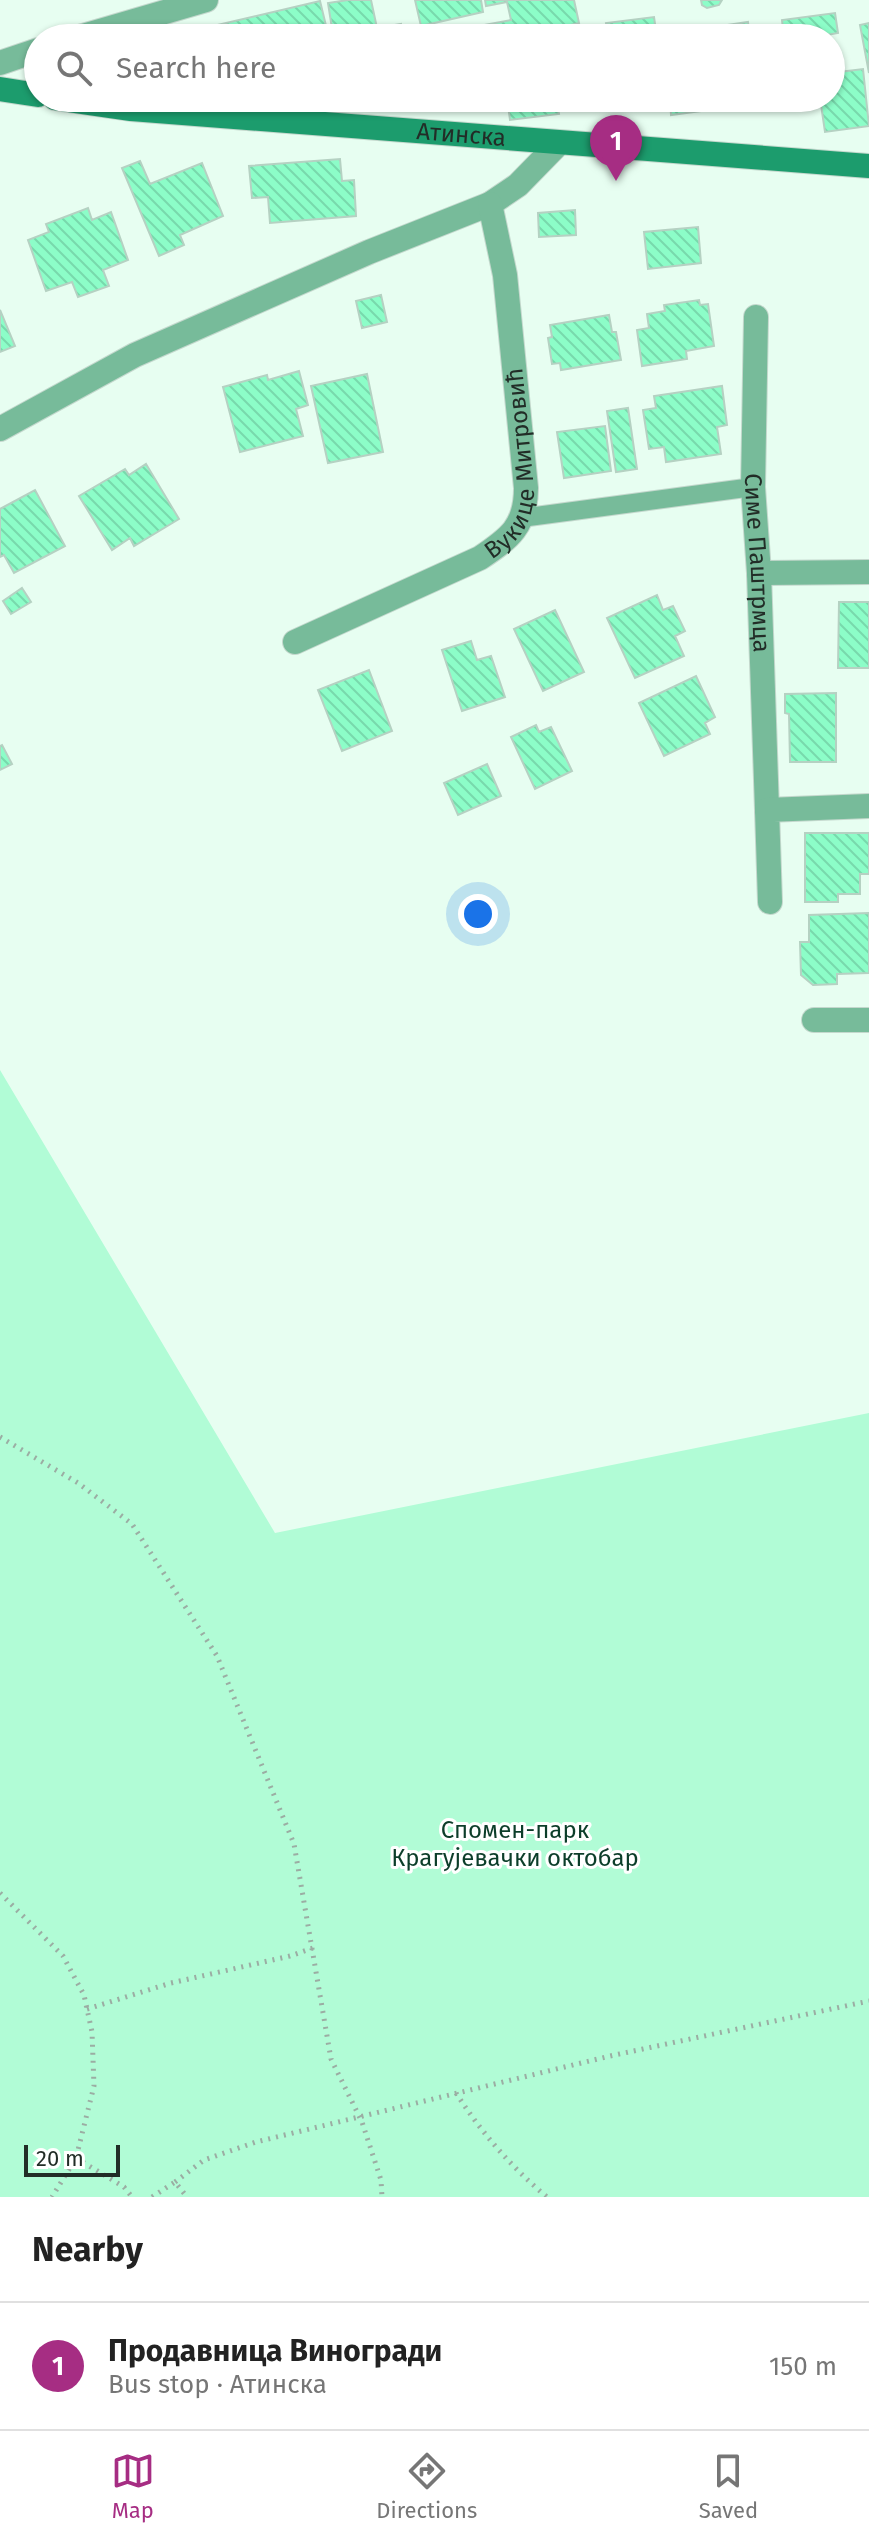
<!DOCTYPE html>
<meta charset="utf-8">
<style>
:root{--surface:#fff;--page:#f2f2f2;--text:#222;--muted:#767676;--line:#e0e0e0;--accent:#a62d83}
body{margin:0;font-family:"Fira Sans",sans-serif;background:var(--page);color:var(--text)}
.scale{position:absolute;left:24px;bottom:20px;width:96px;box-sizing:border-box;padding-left:8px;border:4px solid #222d27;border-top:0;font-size:22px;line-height:28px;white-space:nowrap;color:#222d27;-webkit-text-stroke:6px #fff;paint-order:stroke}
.you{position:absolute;left:478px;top:914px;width:28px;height:28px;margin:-20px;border:6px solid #fff;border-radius:50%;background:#1a73e8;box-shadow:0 0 0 12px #1a73e833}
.badge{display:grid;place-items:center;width:52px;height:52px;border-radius:50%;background:var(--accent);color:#fff;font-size:26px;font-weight:700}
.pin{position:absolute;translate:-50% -66px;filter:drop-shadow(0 2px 4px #0008)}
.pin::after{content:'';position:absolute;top:42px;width:28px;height:24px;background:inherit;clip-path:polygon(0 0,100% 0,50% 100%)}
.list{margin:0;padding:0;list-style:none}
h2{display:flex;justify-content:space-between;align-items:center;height:104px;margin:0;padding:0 32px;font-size:34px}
h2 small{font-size:26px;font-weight:400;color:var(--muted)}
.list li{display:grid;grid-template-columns:52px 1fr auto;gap:24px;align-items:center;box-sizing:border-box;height:128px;padding:0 32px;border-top:2px solid var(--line)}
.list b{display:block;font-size:30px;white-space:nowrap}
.list p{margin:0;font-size:26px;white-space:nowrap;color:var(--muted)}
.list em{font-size:26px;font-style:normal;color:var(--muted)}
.icon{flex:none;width:44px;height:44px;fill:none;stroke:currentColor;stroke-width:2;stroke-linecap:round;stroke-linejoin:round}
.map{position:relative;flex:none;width:869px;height:2197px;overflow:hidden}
.search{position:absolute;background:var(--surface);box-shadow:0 2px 6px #0004;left:24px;right:24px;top:24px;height:88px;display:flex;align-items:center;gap:20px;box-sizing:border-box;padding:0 28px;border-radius:44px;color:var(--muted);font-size:30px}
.sheet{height:232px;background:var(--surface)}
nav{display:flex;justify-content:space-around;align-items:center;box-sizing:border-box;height:112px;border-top:2px solid var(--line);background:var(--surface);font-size:22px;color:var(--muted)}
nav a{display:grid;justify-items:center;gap:4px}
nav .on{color:var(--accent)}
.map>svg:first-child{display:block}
</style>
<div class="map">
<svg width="869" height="2197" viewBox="0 0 869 2197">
<defs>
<pattern id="building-back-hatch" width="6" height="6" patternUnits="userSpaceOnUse" patternTransform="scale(2)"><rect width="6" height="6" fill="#8cfdc8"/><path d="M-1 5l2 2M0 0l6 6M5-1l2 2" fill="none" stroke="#78d9ac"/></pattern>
</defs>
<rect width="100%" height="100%" fill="#e7fef1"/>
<path fill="#b1fcd6" d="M0 1070 275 1533 869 1413V2197H0Z"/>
<path fill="url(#building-back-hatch)" stroke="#b5d1c2" stroke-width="2" d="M348 0H371L377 28 401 24 403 38H339L338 34 333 35 328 3Z
M415 0H481L483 12 421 26Z
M485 0H574L579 23 518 38H487L484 25 511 20 507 2 486 6Z
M701 0H722L719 5 707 8 702 5Z
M320 1 329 38H215L213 26Z
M835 13 838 33 821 36 822 38H784L782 20Z
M654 17 657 38H608L606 23Z
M748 22 750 38H701L700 29Z
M869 23V73L860 25Z
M863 69 869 126 825 132 820 98H831V73Z
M357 98H406V99L358 107Z
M507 98H556L559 114 510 120Z
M670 98H700L702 111 671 115Z
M340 159 342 181 354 180 356 216 270 223 268 197 252 198 249 166Z
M140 161 150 184 202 163 223 216 180 235 184 245 159 256 122 168Z
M88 208 92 220 111 212 128 260 103 270 109 286 78 297 72 282 46 291 28 240 49 232 46 224Z
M575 210 576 235 539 237 538 213Z
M698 227 701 263 648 269 644 232Z
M381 295 387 322 362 328 356 301Z
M699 300 700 305 708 304 714 346 686 351 687 359 642 366 637 330 649 328 647 314 665 311 664 305Z
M0 310 15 346 0 352Z
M609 315 612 332H616L621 360 561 370 560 363 552 364 548 338 552 337 550 325Z
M299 371 308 405 296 409 303 436 240 452 223 387 267 375 268 380Z
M367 374 383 452 328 463 311 386Z
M722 386 727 425 717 427 721 454 666 462 664 447 649 449 643 410 656 408 654 396Z
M628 408 637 469 616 472 607 411Z
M605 426 611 471 564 478 557 432Z
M146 464 179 519 134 546 130 538 112 550 79 496 125 469 129 475Z
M35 490 65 546 14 573 4 555 0 557V509Z
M22 588 31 602 11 614 3 601Z
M657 595 663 610 673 606 685 631 675 636 684 656 635 678 607 618Z
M839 602H869V668H838Z
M555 610 584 672 543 691 514 629Z
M471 641 477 660 491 656 505 697 462 711 442 650Z
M369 670 392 731 342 751 318 690Z
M696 676 715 717 705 723 710 734 664 756 639 703Z
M836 693V762H790L789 714 785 713V694Z
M536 725 539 732 551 727 572 771 535 789 511 737Z
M2 745 12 764 0 770V746Z
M487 764 501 796 458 815 444 783Z
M805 833H869V874H860V894H838V902H805Z
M869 913V973L837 974V984L813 985 801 975 800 942H809V915Z"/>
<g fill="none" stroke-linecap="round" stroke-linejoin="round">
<g stroke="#c4d8cd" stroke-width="20">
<path id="lane" d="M521 518 753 487"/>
</g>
<g stroke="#c4d8cd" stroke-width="26">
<g id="street">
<path d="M76 38 206 0"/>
<path d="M0 63 38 50"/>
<path id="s1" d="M756 317 753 487 759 573 767 810"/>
<path d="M0 429 135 355 369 252 490 204 518 185 558 144"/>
<path d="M759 573 869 572"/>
<path id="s2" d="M295 642 480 558C510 538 526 526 526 488L505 275 490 204"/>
<path d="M770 902 767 810 869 806"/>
<path d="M814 1020H869"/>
</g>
</g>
<g stroke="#c4d8cd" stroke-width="26">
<g id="secondary">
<path d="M0 89 38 95"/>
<path id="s3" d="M55 98 131 109 869 166"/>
</g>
</g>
<path stroke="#9bada3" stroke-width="5" stroke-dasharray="2 6" stroke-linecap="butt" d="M0 1437 78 1483 132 1524 217 1656 294 1844 331 2059 362 2122 381 2180 382 2197
M0 1893 63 1956 84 1995 92 2032 94 2086 76 2158 52 2197
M87 2009 171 1983 290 1956 313 1948
M456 2093C481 2132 511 2167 547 2197
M76 2158 124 2187 132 2197
M175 2182 204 2160 256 2142 610 2056 869 2001
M152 2197 175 2182 187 2197"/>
<use href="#lane" stroke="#77bb9a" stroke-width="18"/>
<use href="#street" stroke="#77bb9a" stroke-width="24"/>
<use href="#secondary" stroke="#1c9c6d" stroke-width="24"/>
</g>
<g text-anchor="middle" stroke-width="6" stroke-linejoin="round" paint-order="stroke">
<g font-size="24" fill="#222d27" stroke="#fff">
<text dy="8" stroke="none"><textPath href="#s3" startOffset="408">Атинска</textPath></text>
<text dy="8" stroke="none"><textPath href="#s2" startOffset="312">Вукице Митровић</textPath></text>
<text dy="8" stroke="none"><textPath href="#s1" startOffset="246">Симе Паштрмца</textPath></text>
</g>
<g font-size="24" fill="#0c3e2a" stroke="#fff">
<text x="515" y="1838">Спомен-парк<tspan x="515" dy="28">Крагујевачки октобар</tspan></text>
</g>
</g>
</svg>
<div class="scale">20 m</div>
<div class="you"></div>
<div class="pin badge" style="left:616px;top:181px">1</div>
<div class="search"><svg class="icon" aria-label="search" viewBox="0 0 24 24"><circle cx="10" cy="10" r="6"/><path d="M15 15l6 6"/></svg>Search here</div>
</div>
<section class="sheet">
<h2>Nearby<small></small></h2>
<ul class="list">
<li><span class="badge">1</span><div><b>Продавница Виногради</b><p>Bus stop · Атинска</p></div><em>150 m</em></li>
</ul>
</section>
<nav>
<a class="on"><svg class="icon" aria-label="map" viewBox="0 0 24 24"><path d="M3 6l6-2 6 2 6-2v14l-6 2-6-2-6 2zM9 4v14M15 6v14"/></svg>Map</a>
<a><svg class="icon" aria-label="directions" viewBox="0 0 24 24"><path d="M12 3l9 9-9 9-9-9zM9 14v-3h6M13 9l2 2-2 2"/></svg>Directions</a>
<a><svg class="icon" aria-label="saved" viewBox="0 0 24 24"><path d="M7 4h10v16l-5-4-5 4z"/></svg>Saved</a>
</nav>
